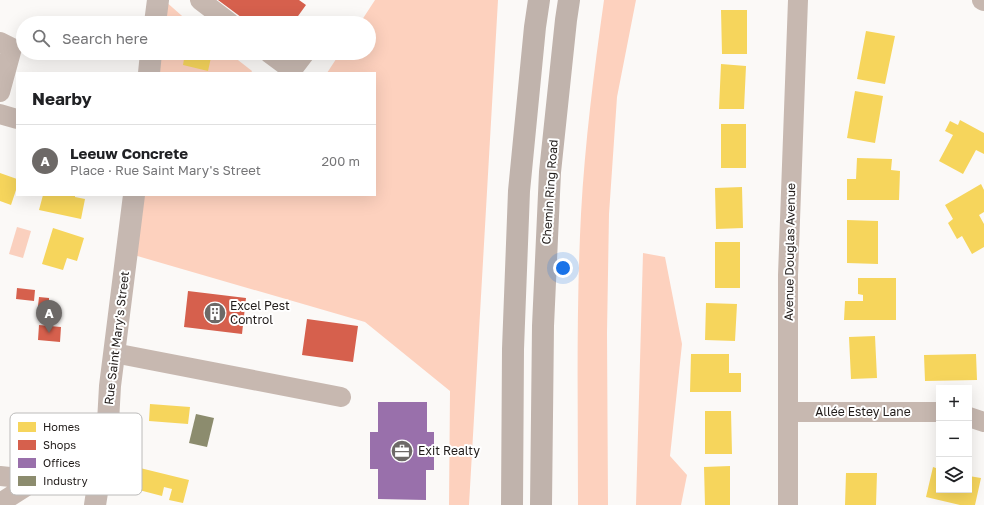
<!DOCTYPE html>
<meta charset="utf-8">
<style>
:root{--surface:#fff;--page:#f6f6f6;--text:#202124;--muted:#757577;--line:#e0e0e0;--accent:#6d6967}
body{margin:0;font-family:"Golos Text",sans-serif;background:var(--page);color:var(--text)}
.controls{position:absolute;right:12px;bottom:12px;display:grid;overflow:hidden;border-radius:0px;box-shadow:0 4px 16px #0002}
.controls button{width:36px;height:36px;display:grid;place-items:center;padding:0;border:0;border-bottom:1px solid var(--line);background:var(--surface);color:var(--text);font:20px sans-serif}
.you{position:absolute;left:563px;top:268px;width:14px;height:14px;margin:-10px;border:3px solid #fff;border-radius:50%;background:#1a73e8;box-shadow:0 0 0 6px #1a73e833}
.badge{display:grid;place-items:center;width:26px;height:26px;border-radius:50%;background:var(--accent);color:#fff;font-size:13px;font-weight:700}
.pin{position:absolute;translate:-50% -33px;filter:drop-shadow(0 1px 2px #0008)}
.pin::after{content:'';position:absolute;top:21px;width:14px;height:12px;background:inherit;clip-path:polygon(0 0,100% 0,50% 100%)}
.list{margin:0;padding:0;list-style:none}
h2{display:flex;justify-content:space-between;align-items:center;height:52px;margin:0;padding:0 16px;font-size:17px}
h2 small{font-size:13px;font-weight:400;color:var(--muted)}
.list li{display:grid;grid-template-columns:26px 1fr auto;gap:12px;align-items:center;box-sizing:border-box;height:72px;padding:0 16px;border-top:1px solid var(--line)}
.list b{display:block;font-size:15px;white-space:nowrap}
.list p{margin:0;font-size:13px;white-space:nowrap;color:var(--muted)}
.list em{font-size:13px;font-style:normal;color:var(--muted)}
.icon{flex:none;width:22px;height:22px;fill:none;stroke:currentColor;stroke-width:2;stroke-linecap:round;stroke-linejoin:round}
.map{position:relative;flex:none;width:984px;height:505px;overflow:hidden}
.search{position:absolute;background:var(--surface);box-shadow:0 4px 16px #0002;left:16px;top:16px;width:360px;height:44px;display:flex;align-items:center;gap:10px;box-sizing:border-box;padding:0 14px;border-radius:22px;color:var(--muted);font-size:15px}
.panel{position:absolute;background:var(--surface);box-shadow:0 4px 16px #0002;left:16px;top:72px;width:360px;height:124px;border-radius:0px}
.map>svg:first-child{display:block}
</style>
<div class="map">
<svg width="984" height="505" viewBox="0 0 984 505">
<rect width="100%" height="100%" fill="#fbf9f7"/>
<path fill="#fdd1be" d="M164 0 190 23H155Z
M375 0H498L469 505H449L450 391 365 322 127 253 134 195H375V73H327L340 53H369V23H360Z
M604 0H636L617 97 609 214 607 333 608 505H578C578 408 576 311 581 214 585 142 594 71 604 0Z
M151 53H229L252 71 251 73H149Z
M643 253 665 257 682 344 670 456 687 475 681 505H636Z"/>
<path fill="#fad0be" d="M17 227 31 231 23 258 9 254Z"/>
<path fill="#f6d55c" d="M721 10H747V54H722Z
M866 31 895 36 885 84 857 79Z
M185 53H212L208 71 183 65Z
M721 64 746 66 744 109H719Z
M855 91 883 96 875 143 847 138Z
M960 120 984 133V154L976 150 963 174 939 161 953 135 945 131 950 121 958 125Z
M721 124H746V168H721Z
M857 158 892 159 891 170 900 171 899 200H847V179H856Z
M0 173 17 179V187L11 205 0 201Z
M981 184 984 190V212L979 215 984 224V247L972 254 962 236 957 239 948 223 953 219 945 205Z
M742 187 743 228 716 229 715 188Z
M43 195H75V197L85 199 81 219 39 210Z
M847 220 878 221V264L847 263Z
M53 228 84 238 77 261 67 258 63 270 42 264Z
M715 242H740V288H715Z
M858 278H896V320H844L845 301H863V295L858 294Z
M706 303 737 304 735 341 705 340Z
M875 336 877 378 851 379 849 337Z
M691 354H729V373H741V392H690Z
M976 354 977 380 925 381 924 355Z
M150 404 190 407 188 424 149 421Z
M705 411H731L732 454H705Z
M730 466V505H705L704 467Z
M933 467 939 469V490H969V476L981 478 975 505H960L926 497Z
M140 468 189 480 183 503 169 500 172 489 164 487 162 496 139 490 141 481 137 480Z
M846 473H877L876 505H845Z"/>
<path fill="#d6604d" d="M218 0H299L306 5 293 23H249Z
M17 288 35 290 34 301 16 299Z
M188 291 246 298 242 334 184 327Z
M39 297 49 298V307L38 306Z
M307 319 358 326 353 362 302 355Z
M39 325 61 327 60 342 38 340Z"/>
<path fill="#9970ab" d="M378 402H427V432H434V470H426V500L378 499V469H370V432H378Z"/>
<path fill="#8c8c6e" d="M196 414 214 418 207 447 189 443Z"/>
<g fill="none" stroke-linecap="round" stroke-linejoin="round">
<path stroke="#c7b8b0" stroke-width="20" d="M200 0 230 23
M982 0 984 1
M0 42 12 48 0 92
M269 53 292 70 305 53
M0 114 17 119
M114 353 341 397
M788 412H939
M969 417 984 422
M0 476 97 486
M0 503 36 480
M788 505V275L798 0"/>
<path stroke="#c6b8b1" stroke-width="22" d="M155 23 158 0
M149 73 151 53
M95 505 108 422 110 386 134 195"/>
<path stroke="#c0b3ac" stroke-width="22" d="M512 505 513 349 519 191 535 27 539 0
M541 505 543 326 550 172 566 20 569 0"/>
</g>
<defs>
<g id="building-disc" transform="scale(1.15)"><circle r="9.5" fill="#6d6967" stroke="#fff"/><path d="M-4-6H4V6H1V3H-1V6H-4ZM-2.5-4.3h1.7v1.8h-1.7ZM.8-4.3h1.7v1.8H.8ZM-2.5-1h1.7V.8h-1.7ZM.8-1h1.7V.8H.8Z" fill="#fff"/></g>
<g id="office-disc" transform="scale(1.15)"><circle r="9.5" fill="#6d6967" stroke="#fff"/><path d="M-6-3h4V-5.5h4V-3h4V5H-6ZM-1-4.5V-3h2v-1.5ZM-6 0V1H6V0Z" fill="#fff"/></g>
</defs>
<g fill-rule="evenodd">
<use href="#building-disc" x="215" y="313"/>
<use href="#office-disc" x="402" y="451"/>
</g>
<g text-anchor="middle" stroke-width="4" stroke-linejoin="round" paint-order="stroke">
<g font-size="12" fill="#201b19" stroke="#fff">
<text transform="translate(550 192) rotate(-86)" y="4">Chemin Ring Road</text>
<text transform="translate(790 252) rotate(-89)" y="4">Avenue Douglas Avenue</text>
<text transform="translate(117 338) rotate(-83)" y="4">Rue Saint Mary's Street</text>
<text x="863" y="416">Allée Estey Lane</text>
</g>
<g font-size="12" fill="#201b19" stroke="#fff" text-anchor="start">
<text x="230" y="310">Excel Pest<tspan x="230" dy="14">Control</tspan></text>
<text x="418" y="455">Exit Realty</text>
</g>
</g>
<rect x="10" y="413" width="132" height="82" rx="6" fill="#fff" stroke="#bcbbba" stroke-width="1"/>
<rect x="18" y="422" width="18" height="10" fill="#f6d55c"/>
<rect x="18" y="440" width="18" height="10" fill="#d6604d"/>
<rect x="18" y="458" width="18" height="10" fill="#9970ab"/>
<rect x="18" y="476" width="18" height="10" fill="#8c8c6e"/>
<g font-size="11" fill="#201b19">
<text x="43" y="431">Homes</text>
<text x="43" y="449">Shops</text>
<text x="43" y="467">Offices</text>
<text x="43" y="485">Industry</text>
</g>
</svg>
<div class="controls">
<button>+</button>
<button>−</button>
<button><svg class="icon" aria-label="layers" viewBox="0 0 24 24"><path d="M12 4l9 5-9 5-9-5zM3 14l9 5 9-5"/></svg></button>
</div>
<div class="you"></div>
<div class="pin badge" style="left:49px;top:333px">A</div>
<div class="search"><svg class="icon" aria-label="search" viewBox="0 0 24 24"><circle cx="10" cy="10" r="6"/><path d="M15 15l6 6"/></svg>Search here</div>
<section class="panel">
<h2>Nearby<small></small></h2>
<ul class="list">
<li><span class="badge">A</span><div><b>Leeuw Concrete</b><p>Place · Rue Saint Mary's Street</p></div><em>200 m</em></li>
</ul>
</section>
</div>
